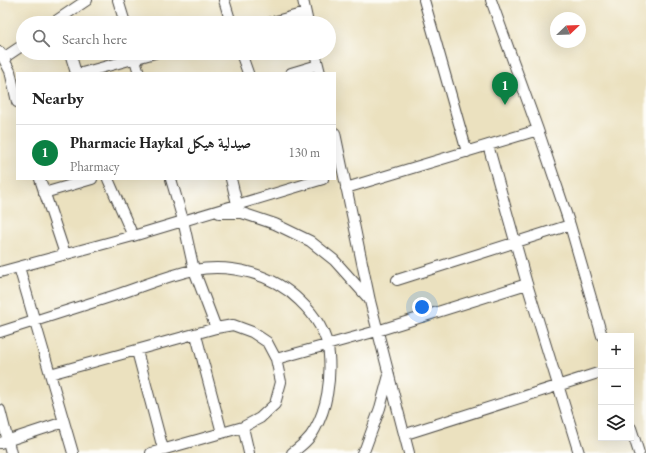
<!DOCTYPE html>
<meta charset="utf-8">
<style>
:root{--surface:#fff;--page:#f2f2f2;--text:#222;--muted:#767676;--line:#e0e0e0;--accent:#0b8043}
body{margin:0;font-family:"EB Garamond",Amiri,serif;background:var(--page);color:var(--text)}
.controls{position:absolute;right:12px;bottom:12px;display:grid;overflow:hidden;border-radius:0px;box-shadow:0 4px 16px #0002}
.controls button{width:36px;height:36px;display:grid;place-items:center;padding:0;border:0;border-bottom:1px solid var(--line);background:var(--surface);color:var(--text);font:20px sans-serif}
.compass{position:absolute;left:550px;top:12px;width:36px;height:36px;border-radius:50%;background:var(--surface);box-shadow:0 4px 16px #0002;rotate:67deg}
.you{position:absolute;left:422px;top:307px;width:14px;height:14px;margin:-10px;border:3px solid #fff;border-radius:50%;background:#1a73e8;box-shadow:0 0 0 6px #1a73e833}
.badge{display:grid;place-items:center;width:26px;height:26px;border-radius:50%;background:var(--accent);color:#fff;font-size:13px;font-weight:700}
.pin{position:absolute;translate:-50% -33px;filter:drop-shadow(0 1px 2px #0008)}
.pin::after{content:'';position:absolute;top:21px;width:14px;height:12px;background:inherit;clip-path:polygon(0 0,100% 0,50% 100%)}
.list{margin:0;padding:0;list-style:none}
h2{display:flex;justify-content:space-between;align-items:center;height:52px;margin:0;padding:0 16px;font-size:17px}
h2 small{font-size:13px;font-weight:400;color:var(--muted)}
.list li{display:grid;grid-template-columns:26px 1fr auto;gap:12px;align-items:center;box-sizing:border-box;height:56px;padding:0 16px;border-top:1px solid var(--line)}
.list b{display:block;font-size:15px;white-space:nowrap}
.list p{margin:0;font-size:13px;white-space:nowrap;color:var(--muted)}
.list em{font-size:13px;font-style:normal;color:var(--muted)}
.icon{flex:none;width:22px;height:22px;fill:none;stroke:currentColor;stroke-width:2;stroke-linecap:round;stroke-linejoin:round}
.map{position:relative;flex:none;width:646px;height:453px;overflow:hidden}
.search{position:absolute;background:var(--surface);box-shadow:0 4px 16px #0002;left:16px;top:16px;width:320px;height:44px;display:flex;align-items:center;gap:10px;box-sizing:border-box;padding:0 14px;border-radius:22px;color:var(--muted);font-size:15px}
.panel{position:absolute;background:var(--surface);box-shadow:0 4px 16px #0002;left:16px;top:72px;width:320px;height:108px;border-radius:0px}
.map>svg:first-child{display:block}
</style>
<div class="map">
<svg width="646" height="453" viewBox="0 0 646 453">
<rect width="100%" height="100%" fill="#fdfcf7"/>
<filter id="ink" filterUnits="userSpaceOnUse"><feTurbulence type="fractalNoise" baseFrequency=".025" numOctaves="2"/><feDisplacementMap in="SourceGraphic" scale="8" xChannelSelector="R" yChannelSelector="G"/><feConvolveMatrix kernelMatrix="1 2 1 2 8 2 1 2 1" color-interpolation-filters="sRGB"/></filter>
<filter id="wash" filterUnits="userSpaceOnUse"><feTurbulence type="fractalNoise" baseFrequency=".012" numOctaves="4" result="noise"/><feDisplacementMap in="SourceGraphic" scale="16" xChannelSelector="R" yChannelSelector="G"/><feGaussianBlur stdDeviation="0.9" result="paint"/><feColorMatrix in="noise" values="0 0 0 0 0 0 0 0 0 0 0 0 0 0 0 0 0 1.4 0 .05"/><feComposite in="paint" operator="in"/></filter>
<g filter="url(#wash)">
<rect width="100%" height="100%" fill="#ebe1bf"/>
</g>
<g filter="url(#ink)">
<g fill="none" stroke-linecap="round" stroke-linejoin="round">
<g stroke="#484641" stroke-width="12">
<path id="minor" d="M118 0 125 23
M224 0 231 23
M303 0 308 23
M424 0 467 152
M491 0 538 130 570 225 602 336
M53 23 87 0
M269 23 305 13
M0 52 10 71 17 102
M70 53 76 73
M133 53 139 73
M241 53 248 73
M315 53 320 73
M5 57 23 45
M82 73 155 53
M291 73 318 65
M335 133 370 301 389 375 380 408 365 449 362 453
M488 145 527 284 579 453
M40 179 65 254
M108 179 133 236
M171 179 183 220 194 270 216 328
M231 179 237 204
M346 188 538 130
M44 193 92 179
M219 213H242L275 224 310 241 334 260 369 299
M19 267 73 453
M0 272 133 236 323 179
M397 280 570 225
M0 332C37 320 75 308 113 296 138 288 168 275 194 270 231 263 273 274 300 301 315 315 328 335 329 355 331 380 327 408 315 429 310 439 301 446 292 453
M196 335 222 433
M137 351 163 449
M276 359 377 331 527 284
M50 374 216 328 233 325 252 332 267 342 276 359 281 382 275 404 260 418 243 427 151 453
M389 376 409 453
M0 410 11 453
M243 427 249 453
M631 428 639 453
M406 434 601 372
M0 443 64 422"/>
</g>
<use href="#minor" stroke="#fff" stroke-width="10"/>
</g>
</g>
</svg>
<div class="controls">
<button>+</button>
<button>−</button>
<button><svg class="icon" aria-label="layers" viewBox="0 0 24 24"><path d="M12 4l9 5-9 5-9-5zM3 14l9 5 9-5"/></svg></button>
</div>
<svg class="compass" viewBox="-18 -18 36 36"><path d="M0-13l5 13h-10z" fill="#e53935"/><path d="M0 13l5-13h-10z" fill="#767676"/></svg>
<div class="you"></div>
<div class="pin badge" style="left:505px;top:105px">1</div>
<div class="search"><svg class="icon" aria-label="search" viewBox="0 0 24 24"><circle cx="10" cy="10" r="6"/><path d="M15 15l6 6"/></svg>Search here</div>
<section class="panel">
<h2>Nearby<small></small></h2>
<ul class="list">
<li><span class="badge">1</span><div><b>Pharmacie Haykal صيدلية هيكل</b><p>Pharmacy</p></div><em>130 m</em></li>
</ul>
</section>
</div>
